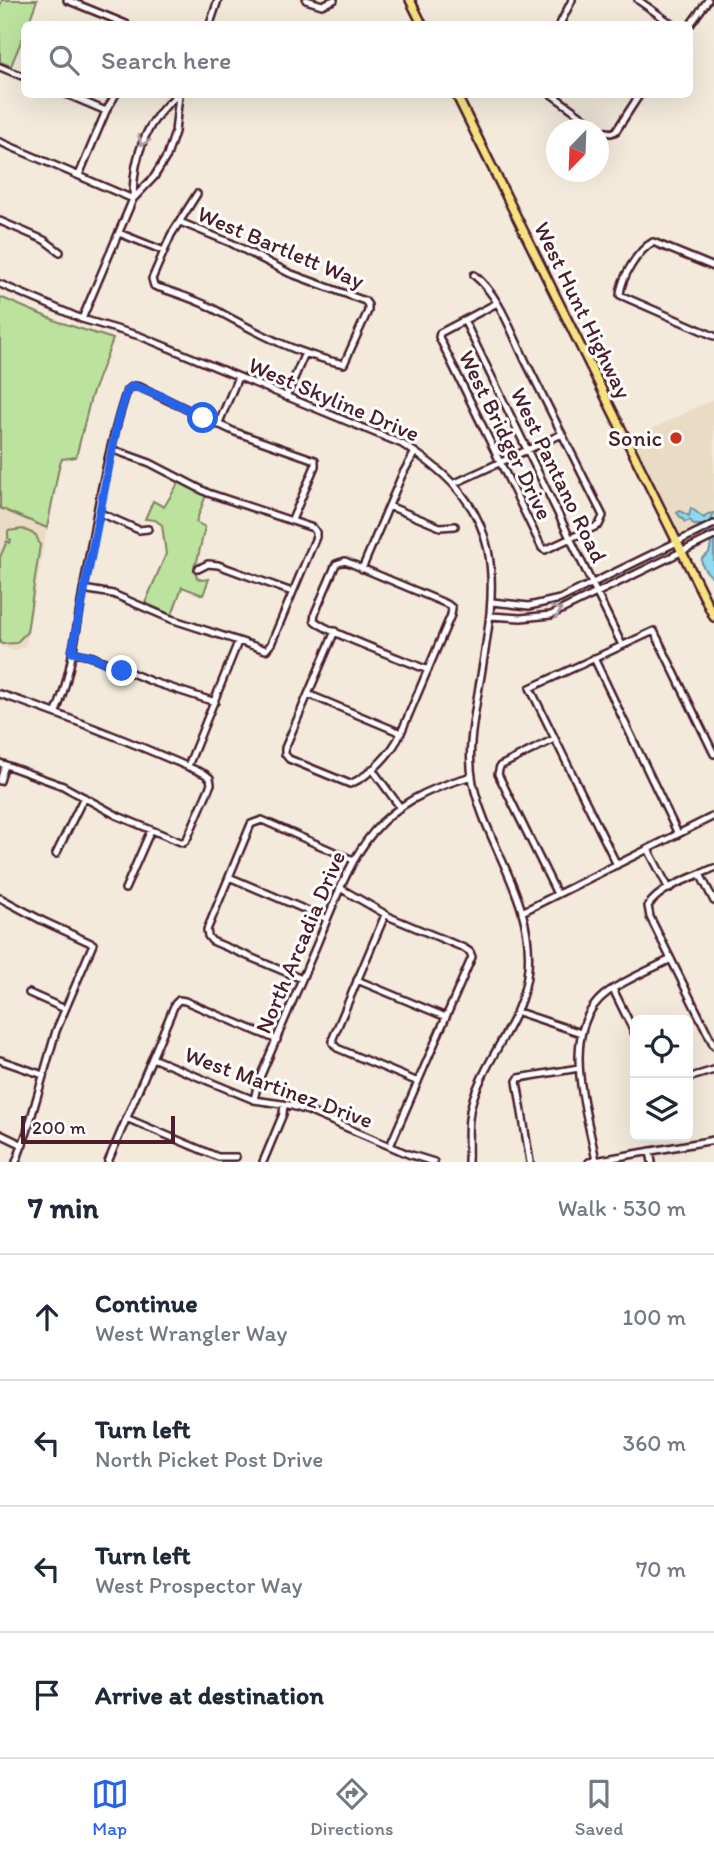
<!DOCTYPE html>
<meta charset="utf-8">
<style>
:root{--surface:#fff;--page:#f2f2f3;--text:#1f2937;--muted:#747a83;--line:#e0e1e3;--accent:#2563eb}
body{margin:0;font-family:Itim,sans-serif;background:var(--page);color:var(--text)}
.controls{position:absolute;right:21px;bottom:21px;display:grid;overflow:hidden;border-radius:10px;box-shadow:0 7px 28px #0002}
.controls button{width:63px;height:63px;display:grid;place-items:center;padding:0;border:0;border-bottom:2px solid var(--line);background:var(--surface);color:var(--text);font:35px sans-serif}
.compass{position:absolute;left:546px;top:119px;width:63px;height:63px;border-radius:50%;background:var(--surface);box-shadow:0 7px 28px #0002;rotate:203deg}
.scale{position:absolute;left:21px;bottom:18px;width:154px;box-sizing:border-box;padding-left:7px;border:4px solid #4a1f2b;border-top:0;font-size:19px;line-height:24px;white-space:nowrap;color:#4a1f2b;-webkit-text-stroke:5px #fff;paint-order:stroke}
.stop{position:absolute;width:21px;height:21px;margin:-16px;border:5px solid #2563eb;border-radius:50%;background:#fff}
.stop.end{background:#2563eb;border-color:#fff;box-shadow:0 2px 7px #0008}
.list{margin:0;padding:0;list-style:none}
h2{display:flex;justify-content:space-between;align-items:center;height:91px;margin:0;padding:0 28px;font-size:30px}
h2 small{font-size:23px;font-weight:400;color:var(--muted)}
.list li{display:grid;grid-template-columns:46px 1fr auto;gap:21px;align-items:center;box-sizing:border-box;height:126px;padding:0 28px;border-top:2px solid var(--line)}
.list b{display:block;font-size:26px;white-space:nowrap}
.list p{margin:0;font-size:23px;white-space:nowrap;color:var(--muted)}
.list em{font-size:23px;font-style:normal;color:var(--muted)}
.icon{flex:none;width:38px;height:38px;fill:none;stroke:currentColor;stroke-width:2;stroke-linecap:round;stroke-linejoin:round}
.map{position:relative;flex:none;width:714px;height:1162px;overflow:hidden}
.search{position:absolute;background:var(--surface);box-shadow:0 7px 28px #0002;left:21px;right:21px;top:21px;height:77px;display:flex;align-items:center;gap:18px;box-sizing:border-box;padding:0 24px;border-radius:10px;color:var(--muted);font-size:26px}
.sheet{height:595px;background:var(--surface)}
nav{display:flex;justify-content:space-around;align-items:center;box-sizing:border-box;height:98px;border-top:2px solid var(--line);background:var(--surface);font-size:19px;color:var(--muted)}
nav a{display:grid;justify-items:center;gap:4px}
nav .on{color:var(--accent)}
.map>svg:first-child{display:block}
</style>
<div class="map">
<svg width="714" height="1162" viewBox="0 0 714 1162">
<rect width="100%" height="100%" fill="#f3eadc"/>
<filter id="ink" filterUnits="userSpaceOnUse"><feTurbulence type="fractalNoise" baseFrequency=".0143" numOctaves="2"/><feDisplacementMap in="SourceGraphic" scale="14" xChannelSelector="R" yChannelSelector="G"/><feConvolveMatrix kernelMatrix="1 2 1 2 8 2 1 2 1" color-interpolation-filters="sRGB"/></filter>
<g filter="url(#ink)">
<path fill="#eadcc4" d="M714 399V531L680 548 627 441Z
M0 508 47 528 26 645 14 651 0 646Z"/>
<path fill="#bbe39e" stroke="#828164" stroke-width="2" d="M2 0H37L29 22 34 24H24V39H22L11 66 0 62V6Z
M0 297 59 322 113 339 91 397 76 457 62 459 59 467 47 528 0 508Z
M179 482 206 495 196 522 205 527 197 561 194 566 197 578 202 580 209 579 203 595 182 587 172 615 145 603 166 554 162 525 155 520 145 519 153 501 164 507Z
M23 529 36 535 40 545 27 632 16 643 2 644 0 643V557L7 541 10 543 11 540 8 538V531Z"/>
<path fill="#8ed9ee" stroke="#738fa0" stroke-width="2" d="M691 508 704 518 708 514 714 513 712 519 714 524V579C708 573 700 567 702 558L709 553 711 544 701 525H694L690 520 685 522 677 513 680 511 689 516Z"/>
<g fill="none" stroke-linecap="round" stroke-linejoin="round">
<g stroke="#4a1f2b" stroke-width="10">
<path id="minor" d="M67 0 126 24
M306 0 322 5 334 0
M638 0 672 24
M210 24 218 0
M560 24 572 0
M690 25 708 0
M0 67 24 77
M66 94 106 111
M551 94 602 131 611 133 616 131 640 94
M0 142 133 199
M79 175 106 111 116 94
M133 199C133 158 145 120 179 94
M0 221 44 240 60 252
M180 222 231 243 289 273 365 301 368 305V311L344 364C294 354 253 330 210 307 192 298 172 292 154 286L152 279 171 235 197 194
M119 233 164 251
M714 267 653 242C638 250 621 278 620 295L714 336
M474 275C500 296 511 332 526 362 551 413 577 464 603 516L599 525 545 550 542 548 439 337 440 333 497 303
M0 284 82 319 140 336 402 444C512 511 497 582 478 693 473 723 467 753 473 783 487 847 534 899 528 968 524 1019 488 1053 473 1099 466 1121 469 1140 468 1162
M82 319 133 199 154 177 167 156 175 132 179 95
M464 320 622 645
M286 397 305 353
M218 425 238 377
M453 484 562 434
M389 506 440 527 455 526
M98 512 139 530 148 529
M198 569 208 564 218 565 292 592
M362 569 402 475 415 452
M83 589 113 594 171 619 266 650 271 644 316 537V532L313 528 208 493 150 463 111 449
M492 602 529 606 560 599 714 524
M490 616 521 618 551 615 714 536
M335 631 285 748V754L289 759 350 784C371 775 392 753 401 733L451 615 452 608 447 604 345 561 336 564 315 613 314 620C325 632 407 661 428 670
M72 652 93 657 153 682 215 702
M594 658 678 834
M0 694C70 717 138 745 205 774L210 778 211 784 187 839 183 843 118 816 63 786 0 763
M308 694 401 733
M56 712C71 676 75 636 82 597 94 528 105 457 127 390L134 386 140 387 235 432 315 460V466L292 520
M554 739 500 766 498 774 557 894
M188 766 238 642
M372 769 400 807
M0 781 5 765
M648 849 669 889
M56 854 84 797
M617 865 530 688 654 631 714 754
M714 868C694 877 660 887 648 906L650 917 714 1046
M700 874 714 901
M229 877 327 919
M340 888 392 918 464 948 470 952 472 957 390 1146
M125 889 151 830
M0 898 43 921 93 944 56 1031 27 1132 16 1162
M524 911 714 816
M385 915 333 1038V1043L337 1048 418 1082
M302 979 212 941 208 936 207 930 251 824 262 820 353 860
M357 980 446 1017
M613 989 635 1034
M29 993 65 1009
M518 1012 581 1033
M152 1058 254 1100 289 1105 308 1111 408 1154 434 1162
M0 1060 43 1075
M688 1078 714 1070
M254 1100 258 1082C278 1036 297 990 317 944 355 852 368 805 472 776
M126 1118 218 1157H236
M0 1134 23 1145
M650 1151 652 1162
M596 1161C587 1110 557 1028 608 992 627 979 650 970 671 959
M108 1162 175 1004 179 1000 185 1001 277 1040
M263 1162 283 1114 284 1104
M530 1162 517 1081 519 1078 579 1068
M589 1162 714 1140"/>
</g>
<g stroke="#4a1f2b" stroke-width="12">
<path id="major" d="M410 0 422 24
M456 94 714 617"/>
</g>
<use href="#minor" stroke="#fff" stroke-width="5"/>
<use href="#major" stroke="#f7e281" stroke-width="7"/>
</g>
<defs><path id="oneway-chevron" d="M-2-3.5L2.5 0L-2 3.5" fill="none" stroke-width="1.6" stroke-linecap="round" stroke-linejoin="round" transform="scale(1.75)"/></defs>
<g stroke="#ae9aa0">
<use href="#oneway-chevron" transform="translate(143 141) rotate(113)"/>
<use href="#oneway-chevron" transform="translate(557 611) rotate(-21)"/>
</g>
</g>
<g fill="none" stroke-linecap="round" stroke-linejoin="round" filter="url(#ink)">
<path stroke="#2563eb" stroke-width="9" d="M122 671 93 657 72 652 118 420 127 390 134 386 163 397 203 418"/>
</g>
<circle fill="#c8321e" stroke="#fff" stroke-width="2.5" cx="676" cy="438" r="7"/>
<g text-anchor="middle" stroke-width="6" stroke-linejoin="round" paint-order="stroke">
<g font-size="23" fill="#4a1f2b" stroke="#fff">
<text transform="translate(281 247) rotate(23)" y="8">West Bartlett Way</text>
<text transform="translate(583 310) rotate(64)" y="8">West Hunt Highway</text>
<text transform="translate(334 399) rotate(23)" y="8">West Skyline Drive</text>
<text transform="translate(506 435) rotate(64)" y="8">West Bridger Drive</text>
<text transform="translate(559 475) rotate(64)" y="8">West Pantano Road</text>
<text transform="translate(300 942) rotate(-67)" y="8">North Arcadia Drive</text>
<text transform="translate(279 1087) rotate(20)" y="8">West Martinez Drive</text>
</g>
<g font-size="23" fill="#4a1f2b" stroke="#fff" text-anchor="end">
<text x="662" y="446">Sonic</text>
</g>
</g>
</svg>
<div class="controls">
<button><svg class="icon" aria-label="locate" viewBox="0 0 24 24"><circle cx="12" cy="12" r="6"/><path d="M12 2v4M12 18v4M2 12h4M18 12h4"/></svg></button>
<button><svg class="icon" aria-label="layers" viewBox="0 0 24 24"><path d="M12 4l9 5-9 5-9-5zM3 14l9 5 9-5"/></svg></button>
</div>
<svg class="compass" viewBox="-18 -18 36 36"><path d="M0-13l5 13h-10z" fill="#e53935"/><path d="M0 13l5-13h-10z" fill="#747a83"/></svg>
<div class="scale">200 m</div>
<div class="stop" style="left:203px;top:418px"></div>
<div class="stop end" style="left:122px;top:671px"></div>
<div class="search"><svg class="icon" aria-label="search" viewBox="0 0 24 24"><circle cx="10" cy="10" r="6"/><path d="M15 15l6 6"/></svg>Search here</div>
</div>
<section class="sheet">
<h2>7 min<small>Walk · 530 m</small></h2>
<ul class="list">
<li><svg class="icon" aria-label="ahead" viewBox="0 0 24 24"><path d="M12 20V5M6 11l6-6 6 6"/></svg><div><b>Continue</b><p>West Wrangler Way</p></div><em>100 m</em></li>
<li><svg class="icon" aria-label="left" viewBox="0 0 24 24"><path d="M17 20v-9H6M10 6l-5 5 5 5"/></svg><div><b>Turn left</b><p>North Picket Post Drive</p></div><em>360 m</em></li>
<li><svg class="icon" aria-label="left" viewBox="0 0 24 24"><path d="M17 20v-9H6M10 6l-5 5 5 5"/></svg><div><b>Turn left</b><p>West Prospector Way</p></div><em>70 m</em></li>
<li><svg class="icon" aria-label="arrive" viewBox="0 0 24 24"><path d="M6 21V4h12l-3 4 3 4H6"/></svg><div><b>Arrive at destination</b></div></li>
</ul>
</section>
<nav>
<a class="on"><svg class="icon" aria-label="map" viewBox="0 0 24 24"><path d="M3 6l6-2 6 2 6-2v14l-6 2-6-2-6 2zM9 4v14M15 6v14"/></svg>Map</a>
<a><svg class="icon" aria-label="directions" viewBox="0 0 24 24"><path d="M12 3l9 9-9 9-9-9zM9 14v-3h6M13 9l2 2-2 2"/></svg>Directions</a>
<a><svg class="icon" aria-label="saved" viewBox="0 0 24 24"><path d="M7 4h10v16l-5-4-5 4z"/></svg>Saved</a>
</nav>
